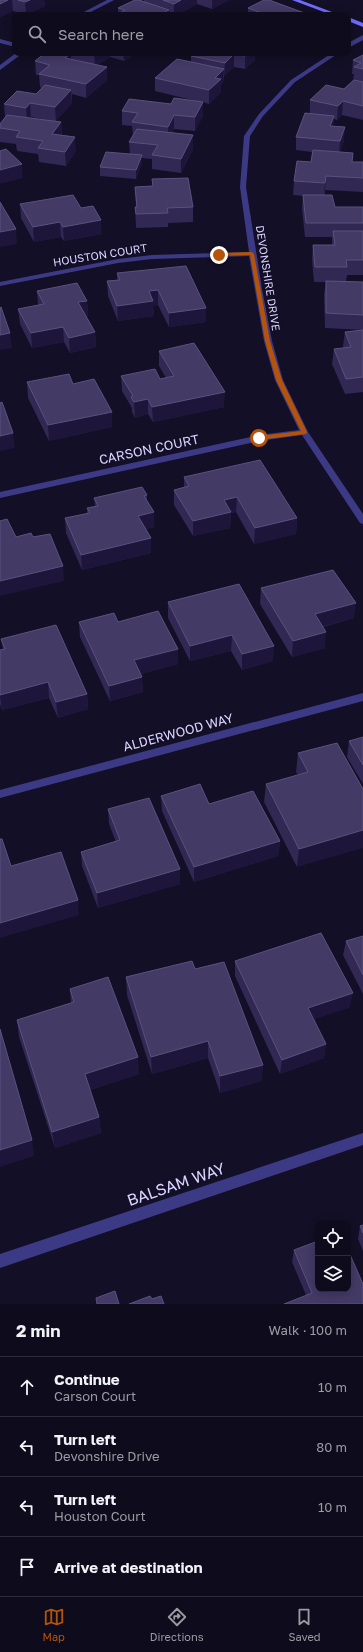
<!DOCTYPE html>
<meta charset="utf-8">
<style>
:root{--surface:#0e0b1c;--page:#1c1929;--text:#f1f3f6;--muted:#9b9ba3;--line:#2e2b3b;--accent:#b45309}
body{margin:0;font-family:"Golos Text",sans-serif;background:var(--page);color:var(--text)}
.controls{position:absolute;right:12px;bottom:12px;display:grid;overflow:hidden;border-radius:8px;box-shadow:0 2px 10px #0003}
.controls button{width:36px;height:36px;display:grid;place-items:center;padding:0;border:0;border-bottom:1px solid var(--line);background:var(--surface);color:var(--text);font:20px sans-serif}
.stop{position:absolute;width:12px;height:12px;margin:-9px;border:3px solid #b45309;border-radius:50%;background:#fff}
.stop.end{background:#b45309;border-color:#fff;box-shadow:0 1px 4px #0008}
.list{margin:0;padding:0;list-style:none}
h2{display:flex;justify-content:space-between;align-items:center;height:52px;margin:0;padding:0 16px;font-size:17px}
h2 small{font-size:13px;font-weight:400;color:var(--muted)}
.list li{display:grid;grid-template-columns:26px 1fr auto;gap:12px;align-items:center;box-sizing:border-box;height:60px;padding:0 16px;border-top:1px solid var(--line)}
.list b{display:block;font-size:15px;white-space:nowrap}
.list p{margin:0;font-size:13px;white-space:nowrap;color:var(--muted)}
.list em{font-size:13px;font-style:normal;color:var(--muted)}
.icon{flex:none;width:22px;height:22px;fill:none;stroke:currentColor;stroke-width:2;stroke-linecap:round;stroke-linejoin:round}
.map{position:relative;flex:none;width:363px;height:1304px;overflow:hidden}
.search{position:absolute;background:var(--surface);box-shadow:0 2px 10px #0003;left:12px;right:12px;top:12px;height:44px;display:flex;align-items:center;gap:10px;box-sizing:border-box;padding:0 14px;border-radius:8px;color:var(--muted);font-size:15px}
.sheet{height:292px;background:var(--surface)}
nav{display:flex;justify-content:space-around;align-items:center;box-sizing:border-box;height:56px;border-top:1px solid var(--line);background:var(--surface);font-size:11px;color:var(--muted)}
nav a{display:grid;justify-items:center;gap:2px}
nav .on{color:var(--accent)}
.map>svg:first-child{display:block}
</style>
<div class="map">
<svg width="363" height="1304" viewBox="0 0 363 1304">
<rect width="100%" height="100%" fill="#130f26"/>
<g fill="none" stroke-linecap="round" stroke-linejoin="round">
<path fill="#3d3a85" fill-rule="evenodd" d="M107 0H114L85 15H78Z
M363 35V40L348 48V43Z
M0 39 15 43V47L0 43Z
M16 53H23L0 70V65Z
M332 53H339L295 82 263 116 250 136 246 187 262 289 272 341 283 380 308 432 363 514V524L360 523 302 435 259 441 0 498V492L259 435 299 430 275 380 264 341 249 256 152 259 118 263 0 286V282L118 259 152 255 249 252 240 187 244 136 259 114 291 80Z
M363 693V701L0 798V790Z
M363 1133V1145L0 1268V1254Z"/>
<path fill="#6f6bff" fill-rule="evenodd" d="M292 0H300L340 15H332Z
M348 17 363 23V27L348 21Z"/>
</g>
<path fill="#312854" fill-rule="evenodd" d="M0 0H44L45 6 26 15 13 11 0 17Z
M144 0H229L212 9 197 4 177 15 118 14V8L144 1Z
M248 8 310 15H248Z
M45 53H137L124 61 110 57 97 65 107 80 86 98 72 94V103L56 121 61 122 62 135 76 151 66 166 39 162 38 154 17 151 16 144 0 142V124L5 117 4 104 36 94 42 88 40 87 39 75H36L35 61ZM31 117 53 121 30 118Z
M255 53V60L245 69 234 67 224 76 223 82 221 85V92L209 104 203 102V116L195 131 174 129 172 133 193 135V149L181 173 152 169V159L142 158V163L136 179 100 176V167L130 154 129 142 133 136 132 126 122 125V111L171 104 200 102 155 91V78L191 62V56Z
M363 55V120L342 115 337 120 334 119 333 126 344 141 340 152 353 162H363V192L325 190V195L335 207H363V275H347L346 281 363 282V330L325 328 324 295 326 282H314L312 260 313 245H332V237H305L302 209 303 196 293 195 294 181 311 162 312 152 296 150V137L310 113V100L344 89 353 80 354 74H352L353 60Z
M135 187 193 207V222L168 223V227L136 228 135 207H136Z
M20 204 81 208 102 234 64 241 61 237 34 242 21 218Z
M117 273 206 308V322L169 327 158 305 153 306 154 316 118 321 108 296 107 281 117 280Z
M37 291 87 301 88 316H86L95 332 96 347 70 353 64 342 32 348 20 324 18 309 38 305Z
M363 330V392L345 394 332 364 334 349 344 348 343 346 345 332Z
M159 351 224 407 153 422 148 414 135 418 132 412V408L122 391 121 376 160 379 166 378 159 366Z
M27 382 73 384 112 412V427L49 441 28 398Z
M184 477 297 518 296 534 254 544 236 512 231 513 230 528 193 536 174 505V490L184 487Z
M147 495V500L154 512V527L146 529 151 538V553L82 570 66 533 65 518 87 513V508L95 506 94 498Z
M239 584 273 661 242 670 231 651 190 661 168 618V602Z
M261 588 354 618 323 627 325 648 292 657 260 604Z
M79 622H118L178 664 141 674 143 692 110 701 80 637Z
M1 639 87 694 88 709 58 718 49 698 2 710 0 704V650H3Z
M363 737V784L347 757 349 741Z
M337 743 297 867 264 802 266 784 298 775 296 772 298 753Z
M161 796 209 804 280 841 278 856 194 882 162 811Z
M108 809 180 869V884L98 908 82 866 81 852 116 842 109 824Z
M363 936V994L343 955 346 941Z
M235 961 350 1007 314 1019 326 1044 324 1058 280 1074 235 976Z
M195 969 263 1065 261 1081 220 1093 208 1058 152 1074 127 995 126 977Z
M70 989 139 1074 90 1090 99 1117 101 1133 55 1148 19 1037 17 1020 71 1003Z
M363 1225V1251L358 1239 360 1226Z
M294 1250 363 1284 306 1295 292 1262Z"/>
<path fill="#1d163a" d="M8 0H12L13 11 0 17V4Z
M30 0H44L45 6 26 15 25 2Z
M181 0H197V4L177 15H174V4Z
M212 0H229L212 9Z
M169 10V15H159Z
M71 53V67L65 58Z
M94 53H110V57L95 66Z
M123 53H137L124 61Z
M249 53H255V60L245 69V56Z
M234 54V67L224 76 225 63Z
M107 67V80L86 98V84Z
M224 69 223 82 221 85V92L209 104V90L215 78Z
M71 90 72 103 56 121 55 107Z
M343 101 342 115 337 120 338 106Z
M203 102V116L195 131V117Z
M30 103 31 117 27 121 26 108Z
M174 115V129L168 140V127Z
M334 116 333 130 330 126Z
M61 122 62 136 52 134Z
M345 127 344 141 339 155 340 141Z
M193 135V149L181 173V159Z
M75 137 76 151 66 166 65 152Z
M142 155V163L136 179V170Z
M22 164 23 178 0 184V170Z
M326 176 325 190 324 197 325 183Z
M101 220 102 234 64 241 63 227Z
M60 222 61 237 34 242 33 227Z
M16 229 17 244 0 247V232Z
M158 290V305L153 306 154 316 118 321 117 306 149 291Z
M87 301 88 316 79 317 78 302Z
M206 308V322L169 327V313Z
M63 327 64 342 32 348 31 333Z
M95 332 96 347 70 353 69 338Z
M10 333 12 348 0 350V335Z
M225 392 224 407 153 422 152 407Z
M148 399V414L135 418 134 402Z
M112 412V427L49 441 48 425Z
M13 433 15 448 0 451V436Z
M237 497 236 512 231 513 230 528 193 536V521L224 500Z
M154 512V527L139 531 138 516Z
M297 518 296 534 254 544 255 528Z
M151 538V553L82 570 81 555Z
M63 566 64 581 0 596V581Z
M356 603 354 618 313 629 315 614Z
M326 632 325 648 292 657 293 641Z
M232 635 231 651 190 661V646Z
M274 646 273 661 242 670V654Z
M178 649V664L135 676 134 660Z
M142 677 143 692 110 701 109 686Z
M48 682 49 698 2 710 0 695Z
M87 694 88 709 58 718 56 702Z
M363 830V848L297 867 299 849Z
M280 841 278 856 194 882V867Z
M180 869V884L98 908 97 893Z
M78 900 79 915 0 938V923Z
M353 993 350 1007 306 1022 308 1008Z
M208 1041V1058L152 1074 151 1057Z
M326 1044 324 1058 280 1074 282 1060Z
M138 1057 139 1074 87 1091 85 1074Z
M263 1065 261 1081 220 1093V1076Z
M99 1117 101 1133 55 1148 52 1132Z
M32 1140 34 1156 0 1167V1150Z"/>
<path fill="#433a66" stroke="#5a527e" d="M0 0H8L0 4Z
M18 0H30L25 2Z
M135 0H139L169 10 159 15H116L125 10 118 8Z
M163 0H181L174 4Z
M264 0H269L310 15H267L248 8Z
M45 53H71L65 58 107 67 86 84 39 74 50 65 35 61Z
M195 53H249L245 56 234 54 225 63 191 56Z
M363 55V69L354 67 361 63 353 60Z
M177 59 224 69 215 78 221 79 209 90 155 78Z
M354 80 363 82V106L343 101 338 106 310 100 326 85 344 89Z
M45 85 71 90 55 107 30 103 26 108 4 104 17 91 36 94Z
M174 98 203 102 195 117 174 115 168 127 132 122 138 113 122 111 129 99 171 104Z
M305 113 334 116 330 126 345 127 340 141 296 137Z
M7 115 61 122 52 134 75 137 65 152 38 148 43 141 16 137 20 131 0 128V124Z
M137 129 193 135 181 159 152 155 158 145 129 142Z
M6 149 22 164 0 170V151Z
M313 150 353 153 352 162H363V178L326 176 325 183 294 181 297 161 311 162Z
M106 152 142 155 136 170 100 167Z
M188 178 193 207 167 208 168 213 136 214 135 207H137L135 187 153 186 152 179Z
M73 195 81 208 93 206 101 220 63 227 60 222 33 227 20 204Z
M303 195H332L335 207H363V223H306Z
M0 202 16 229 0 232Z
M333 231H363V260H346L347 267H315L313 245H335Z
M186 266 206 308 169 313 158 290 149 291 153 301 117 306 107 281 120 280 117 273Z
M326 281 363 282V315L326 313Z
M77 283 87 301 78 302 95 332 69 338 63 327 31 333 18 309 44 304 37 291Z
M1 307 10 333 0 335V308Z
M363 330V377L346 379 334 349 351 347 345 332Z
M194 343 225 392 152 407 148 399 134 402 131 397 133 396 121 376 155 369 160 379 174 376 159 351Z
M69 374 73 384 94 379 112 412 48 425 27 382Z
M2 402 13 433 0 436V403Z
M260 460 297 518 255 528 237 497 224 500 231 512 193 521 174 490 189 486 184 477Z
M142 487 147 495 144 496 154 512 138 516 151 538 81 555 65 518 90 513 87 508 98 506 94 498Z
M7 519 16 537 31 533 33 537 50 534 63 566 0 581V521Z
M333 570 356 603 315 614 326 632 293 641 261 588Z
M239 584 274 646 242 654 232 635 190 646 168 602Z
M158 611 178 649 134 660 142 677 109 686 79 622 114 613 118 622Z
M56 625 87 694 56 702 48 682 0 695V650L5 649 1 639Z
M363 737V765L349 741Z
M337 743 363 789V830L299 849 266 784 308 772 298 753Z
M200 784 209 804 253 791 280 841 194 867 161 796Z
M149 798 180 869 97 893 81 852 120 840 108 809Z
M0 839H2L11 866 61 852 78 900 0 923Z
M321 933 353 993 308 1008 326 1044 282 1060 235 961Z
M363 936V975L346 941Z
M192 961 195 969 224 962 263 1065 220 1076 208 1041 151 1057 126 977Z
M108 977 138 1057 85 1074 99 1117 52 1132 17 1020 74 1002 70 989Z
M0 1029 32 1140 0 1150Z
M363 1225V1233L360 1226Z
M318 1241V1289H348V1250L363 1284V1304H284L312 1293 294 1250Z
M115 1291 119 1304H97L96 1298Z
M150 1296 152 1299 161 1296 164 1304H129Z"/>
<path fill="#b45309" d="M252 252 254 254 270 341 282 380 307 432 306 434 259 440 256 438 259 436 301 431 276 380 265 341 250 255 219 256 217 255 219 253Z"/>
<g text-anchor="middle" stroke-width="3" stroke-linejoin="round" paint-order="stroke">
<g font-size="11" fill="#d9d4ff" stroke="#130f26">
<text transform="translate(100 255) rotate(-9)" y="4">HOUSTON COURT</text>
<text transform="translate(268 278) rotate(81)" y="4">DEVONSHIRE DRIVE</text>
</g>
<g font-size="13" fill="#d9d4ff" stroke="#130f26">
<text transform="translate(149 449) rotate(-12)" y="5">CARSON COURT</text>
<text transform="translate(178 732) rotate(-15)" y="5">ALDERWOOD WAY</text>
</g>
<g font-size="16" fill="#d9d4ff" stroke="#130f26">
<text transform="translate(176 1184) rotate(-19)" y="6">BALSAM WAY</text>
</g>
</g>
</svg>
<div class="controls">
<button><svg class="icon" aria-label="locate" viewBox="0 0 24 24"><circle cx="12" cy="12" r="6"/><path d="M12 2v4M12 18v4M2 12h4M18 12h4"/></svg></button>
<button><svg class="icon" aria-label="layers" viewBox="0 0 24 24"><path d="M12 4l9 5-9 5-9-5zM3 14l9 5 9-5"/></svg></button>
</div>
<div class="stop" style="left:259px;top:438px"></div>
<div class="stop end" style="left:219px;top:255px"></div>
<div class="search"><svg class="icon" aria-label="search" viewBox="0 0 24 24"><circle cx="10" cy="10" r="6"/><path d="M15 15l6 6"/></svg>Search here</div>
</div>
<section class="sheet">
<h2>2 min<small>Walk · 100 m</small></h2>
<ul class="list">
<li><svg class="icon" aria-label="ahead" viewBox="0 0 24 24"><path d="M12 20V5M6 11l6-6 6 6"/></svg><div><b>Continue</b><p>Carson Court</p></div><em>10 m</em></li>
<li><svg class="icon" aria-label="left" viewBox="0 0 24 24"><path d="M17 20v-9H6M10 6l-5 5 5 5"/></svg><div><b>Turn left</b><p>Devonshire Drive</p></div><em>80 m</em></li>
<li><svg class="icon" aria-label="left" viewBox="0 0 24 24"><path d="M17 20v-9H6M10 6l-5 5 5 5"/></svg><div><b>Turn left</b><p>Houston Court</p></div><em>10 m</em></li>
<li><svg class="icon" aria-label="arrive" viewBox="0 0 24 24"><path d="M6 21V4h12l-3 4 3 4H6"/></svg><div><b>Arrive at destination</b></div></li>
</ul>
</section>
<nav>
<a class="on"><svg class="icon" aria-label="map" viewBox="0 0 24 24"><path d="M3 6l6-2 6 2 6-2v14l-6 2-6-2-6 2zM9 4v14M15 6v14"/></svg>Map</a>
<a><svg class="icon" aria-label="directions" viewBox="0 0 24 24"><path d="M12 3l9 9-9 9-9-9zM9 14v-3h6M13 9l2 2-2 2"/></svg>Directions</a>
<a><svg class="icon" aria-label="saved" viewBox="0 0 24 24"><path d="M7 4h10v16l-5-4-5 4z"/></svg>Saved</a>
</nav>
